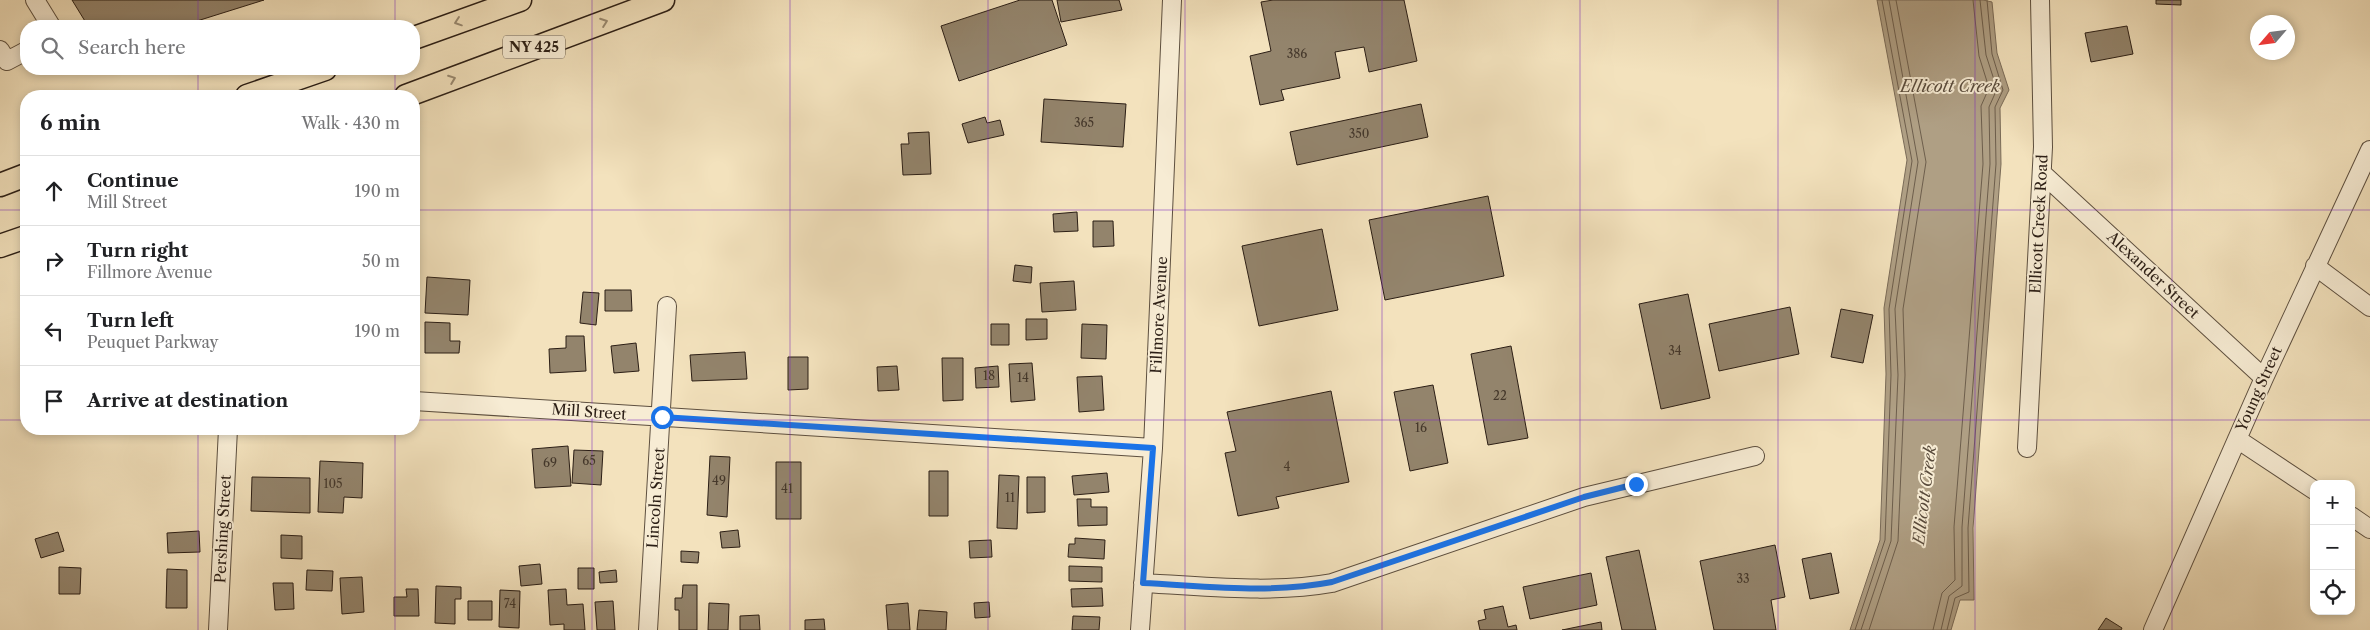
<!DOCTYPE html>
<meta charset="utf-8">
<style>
:root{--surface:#fff;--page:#f6f6f6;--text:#202124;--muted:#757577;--line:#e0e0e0}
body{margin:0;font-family:"Libre Caslon Text",serif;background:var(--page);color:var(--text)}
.controls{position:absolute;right:15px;bottom:15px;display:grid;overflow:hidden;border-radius:10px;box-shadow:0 2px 8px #0003}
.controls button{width:45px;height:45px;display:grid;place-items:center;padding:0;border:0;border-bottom:1px solid var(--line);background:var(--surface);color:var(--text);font:25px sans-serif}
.compass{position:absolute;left:2250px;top:15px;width:45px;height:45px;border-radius:50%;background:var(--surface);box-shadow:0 2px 8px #0003;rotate:242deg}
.stop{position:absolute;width:15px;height:15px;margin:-11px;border:4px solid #1a73e8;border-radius:50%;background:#fff}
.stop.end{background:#1a73e8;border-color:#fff;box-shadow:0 1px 5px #0008}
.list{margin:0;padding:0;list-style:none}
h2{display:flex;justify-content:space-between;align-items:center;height:65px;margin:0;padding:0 20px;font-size:21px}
h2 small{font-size:16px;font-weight:400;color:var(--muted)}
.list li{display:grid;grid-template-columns:32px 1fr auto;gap:15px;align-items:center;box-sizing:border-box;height:70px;padding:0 20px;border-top:1px solid var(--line)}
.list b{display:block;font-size:19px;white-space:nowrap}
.list p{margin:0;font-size:16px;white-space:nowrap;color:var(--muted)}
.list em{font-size:16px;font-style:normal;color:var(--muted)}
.icon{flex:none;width:28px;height:28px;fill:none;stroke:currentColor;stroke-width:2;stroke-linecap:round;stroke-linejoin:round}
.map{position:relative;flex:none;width:2370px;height:630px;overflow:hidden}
.search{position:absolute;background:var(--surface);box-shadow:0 2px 8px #0003;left:20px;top:20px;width:400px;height:55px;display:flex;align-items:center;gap:12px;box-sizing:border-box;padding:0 18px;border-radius:20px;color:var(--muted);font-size:19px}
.panel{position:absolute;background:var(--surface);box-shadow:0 2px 8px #0003;left:20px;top:90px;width:400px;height:345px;border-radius:20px}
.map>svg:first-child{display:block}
</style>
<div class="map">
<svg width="2370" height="630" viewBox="0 0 2370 630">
<rect width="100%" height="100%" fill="#f3e2bd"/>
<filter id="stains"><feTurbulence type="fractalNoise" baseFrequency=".004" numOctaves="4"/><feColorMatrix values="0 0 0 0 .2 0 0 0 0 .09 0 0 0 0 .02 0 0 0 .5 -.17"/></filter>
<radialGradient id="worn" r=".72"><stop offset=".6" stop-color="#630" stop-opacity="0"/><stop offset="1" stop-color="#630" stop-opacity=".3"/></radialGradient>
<path fill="#af9f84" stroke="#7a6b58" d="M1877 0H1983L1992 2 1997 53 2009 90 2000 108 2001 164 1973 528 1974 600H1960L1951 630H1850L1880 540 1886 374 1884 308 1907 160Z"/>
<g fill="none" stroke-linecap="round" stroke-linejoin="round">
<path stroke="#6d5e4c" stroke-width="1" d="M1855 630 1885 540 1891 375 1889 309 1912 161 1882 0
M1861 630 1891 541 1898 375 1895 309 1918 162 1889 0
M1869 630 1898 541 1905 375 1903 309 1926 162 1896 0
M1933 630 1942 593 1955 580 1954 527 1983 164 1981 106 1989 88 1979 56 1973 0
M1941 630 1949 596 1962 586V527L1990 164 1989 107 1997 89 1986 55 1980 0
M1947 630 1955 598 1969 592 1968 528 1996 164 1995 107 2003 90 1992 54 1987 0"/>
</g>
<path fill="#93846c" stroke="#2b1e15" d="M72 0H264L181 26H88Z
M1020 0H1052L1067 45 959 81 941 26Z
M1057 0H1119L1122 10 1061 22Z
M1273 0H1404L1417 61 1369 72 1364 47 1335 52 1340 78 1281 90 1284 100 1260 105 1250 56 1271 51 1261 2Z
M2156 0H2181V5L2156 4Z
M2127 26 2133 54 2091 62 2085 33Z
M1044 99 1126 104 1123 147 1041 142Z
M1421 104 1428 137 1297 165 1290 132Z
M985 117 987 123 1000 120 1004 135 968 143 962 124Z
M929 132 931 174 903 175 901 144H909L908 133Z
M1488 196 1504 276 1385 300 1369 220Z
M1077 212 1078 231 1054 232 1053 214Z
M1093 221H1113L1114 246 1093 247Z
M1322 229 1338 310 1259 326 1242 246Z
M1015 265 1032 267 1031 283 1013 281Z
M427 277 470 280 468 315 425 313Z
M1074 281 1076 310 1042 312 1040 283Z
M605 290H631L632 311H605Z
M583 292 599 293 596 325 580 323Z
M1688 294 1710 398 1661 409 1639 304Z
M1790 307 1799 354 1719 371 1709 324Z
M1841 309 1873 315 1863 363 1831 357Z
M1026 319H1047V339L1026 340Z
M425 322 450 323V341H460L459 353H425Z
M991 324H1009V345H991Z
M1082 324 1107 325 1106 359 1081 358Z
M566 336H584L586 371 550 373 549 349 566 348Z
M636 343 639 371 614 373 611 346Z
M1511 346 1528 438 1488 445 1471 354Z
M745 352 747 379 692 381 690 355Z
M788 357H808V389L788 390Z
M942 358H963V400L943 401Z
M1032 363 1035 400 1011 402 1009 364Z
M897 366 899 390 878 391 877 367Z
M998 366 999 387 976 388 975 368Z
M1102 376 1104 410 1079 412 1077 377Z
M1433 385 1448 463 1410 471 1394 392Z
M1331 391 1349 482 1276 497 1279 508 1238 516 1225 453 1236 451 1227 412Z
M568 446 571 486 535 488 532 449Z
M574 450 603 451 601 485 572 483Z
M710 456 730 457 727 517 707 515Z
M320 461 363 463 362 498 344 497 343 513 318 512Z
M776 462H801V519H776Z
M929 471H948V516H929Z
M1107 473 1109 492 1074 495 1072 476Z
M999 475 1019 476 1017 529 997 528Z
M252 477 310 478V513L251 511Z
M1027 477H1045V512L1027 513Z
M1077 499H1091V507H1107V525L1078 526Z
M738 530 740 547 722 548 720 532Z
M199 531 200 552 168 553 167 533Z
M58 532 64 551 41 558 35 539Z
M281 535 302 536V559L281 558Z
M1075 538 1105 540 1104 559 1068 557 1069 544H1075Z
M991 540 992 557 970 558 969 541Z
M1775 545 1785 597 1771 600 1776 630H1714L1700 561Z
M1639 550 1656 630H1622L1606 557Z
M681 551 699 552 698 563 681 562Z
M1831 553 1839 593 1810 599 1802 559Z
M540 564 542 584 521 586 519 566Z
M1069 566 1102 567V582L1069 581Z
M59 567 81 568 80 594H59Z
M578 568H594V589H578Z
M167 569 187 570V608H166Z
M307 570 333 571 332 591 306 590Z
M616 570 617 582 600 583 599 572Z
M1591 573 1597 605 1530 619 1523 587Z
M362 577 364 612 342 614 340 578Z
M273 583H293L294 609 275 610Z
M683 585H697V630H679V610H675V598H682Z
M436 586 461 587V599H455V624L435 623Z
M1102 588 1103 606 1072 607 1071 589Z
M406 589H418L419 616H394V597H407Z
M566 589 567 605 583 604 585 630H564V624L550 625 548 590Z
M500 590 520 591 519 628 499 627Z
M468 601H492V620H468Z
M613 601 615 630H597L595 602Z
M989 602 990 617 975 618 974 603Z
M709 603 729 604 728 630H708Z
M908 603 910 630H888L886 605Z
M1503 606 1508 627 1516 625 1517 630H1480L1478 621 1486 619 1484 610Z
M919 610 947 612 946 630H917Z
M759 615 760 630H740V616Z
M1073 616 1100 617 1099 630H1072Z
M2106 618 2122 628 2121 630H2098Z
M824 619 825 630H805V620Z
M1601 622 1602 630H1562Z"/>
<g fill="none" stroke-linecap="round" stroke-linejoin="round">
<g stroke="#5d4f3f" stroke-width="20">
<path id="minor" d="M35 0 51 26
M0 50 7 61 26 51
M2042 173 2264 378
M2315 266 2370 307
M414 401 1153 448
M2237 439 2314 490
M2027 448 2043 147 2040 0
M2351 516 2370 529
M1143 583C1206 586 1270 594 1332 583L1584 497 1755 456
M218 630 228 429
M648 630 667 306
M1140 630 1153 448 1172 0
M2153 630 2264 378 2370 150"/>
</g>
<g stroke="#2b1e15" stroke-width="25">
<path id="major" d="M414 38 520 0
M247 96 325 69
M406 96 663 0
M0 185 26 175
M0 246 26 237"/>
</g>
<use href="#minor" stroke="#f7ecd4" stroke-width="18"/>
<use href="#major" stroke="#f3e2bd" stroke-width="22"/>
</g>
<defs><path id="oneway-chevron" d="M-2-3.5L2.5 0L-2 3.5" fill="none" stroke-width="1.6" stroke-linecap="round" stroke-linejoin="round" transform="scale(1.25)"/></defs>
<g stroke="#998a71">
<use href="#oneway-chevron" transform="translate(458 22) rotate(161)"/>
<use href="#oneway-chevron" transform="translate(604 22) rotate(-20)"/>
<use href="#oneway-chevron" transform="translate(452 79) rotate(-21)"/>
</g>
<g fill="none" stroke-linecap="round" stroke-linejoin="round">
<path stroke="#1a73e8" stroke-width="6" d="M662 417 1153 448 1143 583C1206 586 1270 594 1332 582L1584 497 1636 484"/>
</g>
<path fill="none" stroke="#7b2cbf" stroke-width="1" stroke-opacity="0.55" d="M198 0V26M395 0V26M592 0V630M790 0V630M988 0V630M1185 0V630M1382 0V630M1580 0V630M1778 0V630M1975 0V630M2172 0V630M198 69V96M395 69V96M0 210H26M414 210H2370M0 420H26M414 420H2370M198 429V630M395 429V630"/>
<g text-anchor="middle" stroke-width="4" stroke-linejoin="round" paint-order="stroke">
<g font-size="12" fill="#45382b">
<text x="1297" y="58">386</text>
<text x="1084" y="127">365</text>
<text x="1359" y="138">350</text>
<text x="1675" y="355">34</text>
<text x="989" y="380">18</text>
<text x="1023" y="382">14</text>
<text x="1500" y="400">22</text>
<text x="1421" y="432">16</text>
<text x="589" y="465">65</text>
<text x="550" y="467">69</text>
<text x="1287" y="471">4</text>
<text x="719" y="485">49</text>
<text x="333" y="488">105</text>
<text x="787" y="493">41</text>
<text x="1010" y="502">11</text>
<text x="1743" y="583">33</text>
<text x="510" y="608">74</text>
</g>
<rect fill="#f7ecd4" stroke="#685c4e" stroke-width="1" x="503" y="35.5" width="62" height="23" rx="4"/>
<g font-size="14" font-weight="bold" fill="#2b1e15">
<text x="534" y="52">NY 425</text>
</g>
<g font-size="15" fill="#2b1e15" stroke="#f7ecd4">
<text transform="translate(2039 224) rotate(-87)" y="5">Ellicott Creek Road</text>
<text transform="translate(2153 275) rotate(43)" y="5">Alexander Street</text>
<text transform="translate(1159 315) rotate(-87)" y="5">Fillmore Avenue</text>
<text transform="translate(2259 389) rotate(-66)" y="5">Young Street</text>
<text transform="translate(589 412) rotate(4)" y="5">Mill Street</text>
<text transform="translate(656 498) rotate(-86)" y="5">Lincoln Street</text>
<text transform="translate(223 529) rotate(-87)" y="5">Pershing Street</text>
</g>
<g font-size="16" font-style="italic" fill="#594b3c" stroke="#f7ecd4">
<text x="1950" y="92">Ellicott Creek</text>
<text transform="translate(1924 495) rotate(-83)" y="6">Ellicott Creek</text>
</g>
</g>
<rect width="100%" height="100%" filter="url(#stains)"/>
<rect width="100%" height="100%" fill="url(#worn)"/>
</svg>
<div class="controls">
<button>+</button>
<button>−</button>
<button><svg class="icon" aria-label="locate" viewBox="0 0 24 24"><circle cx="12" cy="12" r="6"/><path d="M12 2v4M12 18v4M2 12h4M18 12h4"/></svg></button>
</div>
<svg class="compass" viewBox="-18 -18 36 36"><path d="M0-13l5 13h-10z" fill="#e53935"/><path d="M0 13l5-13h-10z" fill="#757577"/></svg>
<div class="stop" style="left:662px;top:417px"></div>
<div class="stop end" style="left:1636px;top:484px"></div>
<div class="search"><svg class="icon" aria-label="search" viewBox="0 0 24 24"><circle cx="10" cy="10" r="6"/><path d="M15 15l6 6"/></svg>Search here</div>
<section class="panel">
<h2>6 min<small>Walk · 430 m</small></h2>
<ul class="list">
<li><svg class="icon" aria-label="ahead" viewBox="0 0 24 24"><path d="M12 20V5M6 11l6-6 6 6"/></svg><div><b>Continue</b><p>Mill Street</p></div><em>190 m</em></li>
<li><svg class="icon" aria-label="right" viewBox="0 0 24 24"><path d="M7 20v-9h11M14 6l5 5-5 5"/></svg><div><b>Turn right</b><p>Fillmore Avenue</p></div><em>50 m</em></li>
<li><svg class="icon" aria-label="left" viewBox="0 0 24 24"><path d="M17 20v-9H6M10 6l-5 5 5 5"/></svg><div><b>Turn left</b><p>Peuquet Parkway</p></div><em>190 m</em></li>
<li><svg class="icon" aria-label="arrive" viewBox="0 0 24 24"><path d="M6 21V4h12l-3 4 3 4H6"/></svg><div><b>Arrive at destination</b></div></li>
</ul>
</section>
</div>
